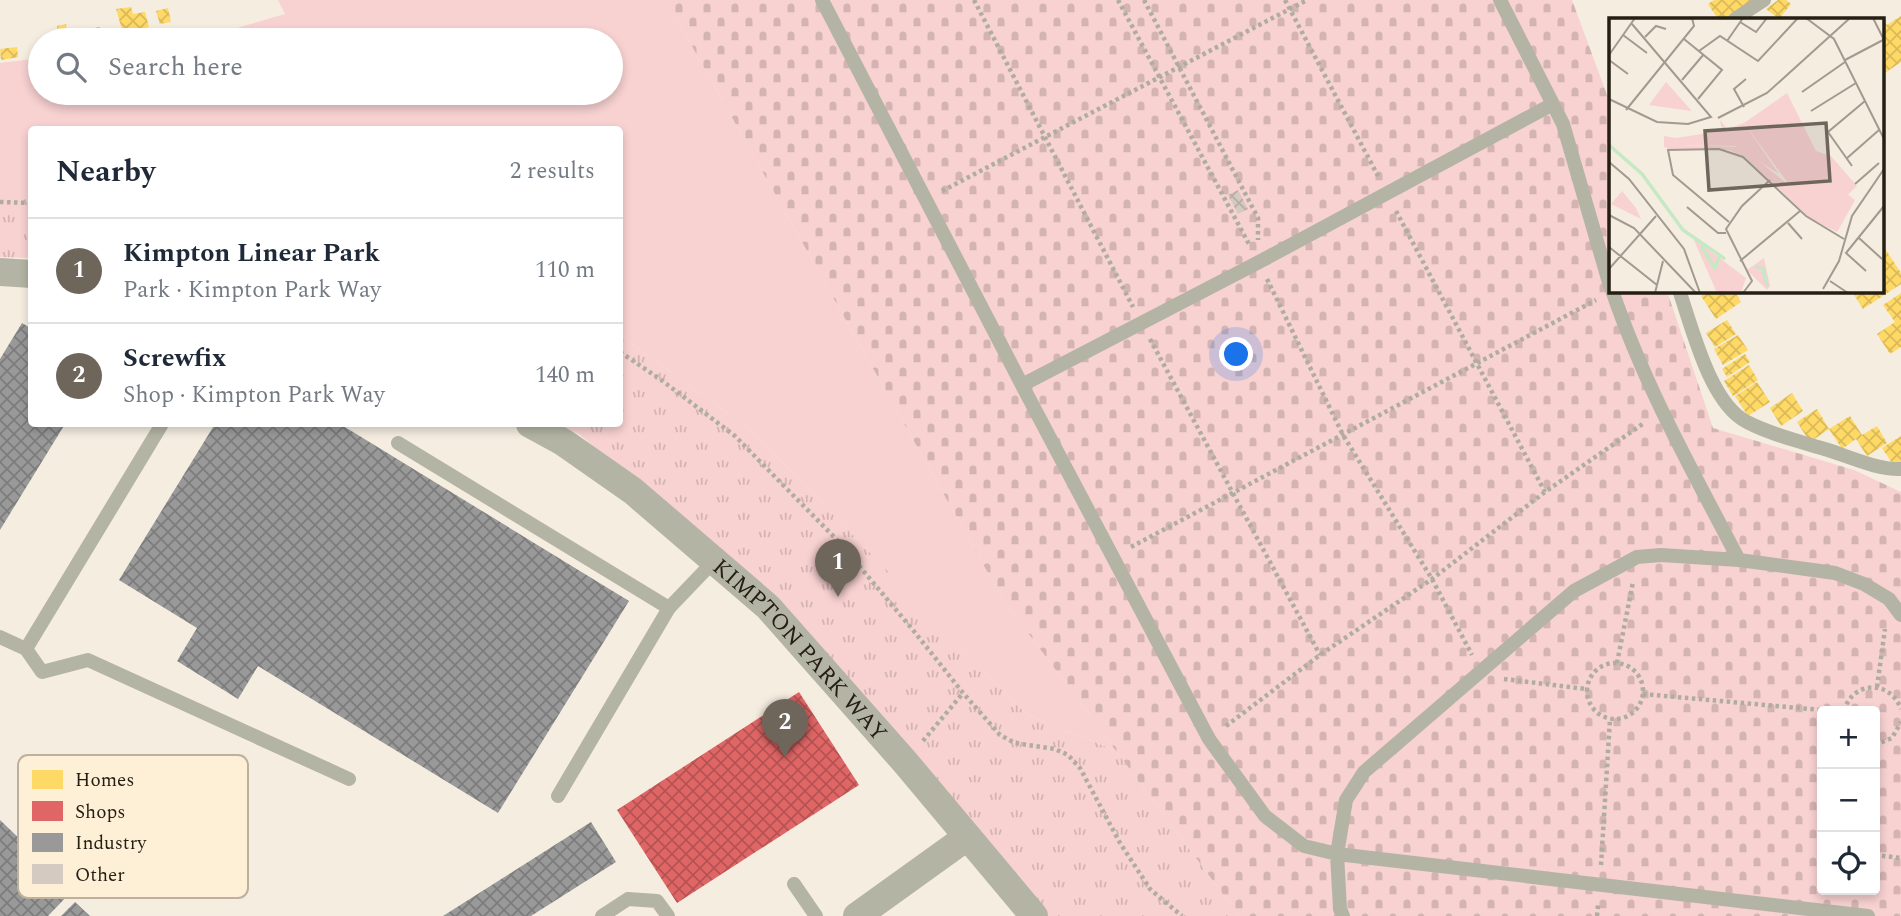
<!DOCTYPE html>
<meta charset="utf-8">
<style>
:root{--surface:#fff;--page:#f2f2f3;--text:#1f2937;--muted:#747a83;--line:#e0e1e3;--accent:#6e665b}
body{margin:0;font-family:Spectral,serif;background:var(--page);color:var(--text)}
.controls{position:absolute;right:21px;bottom:21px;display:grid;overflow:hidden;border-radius:7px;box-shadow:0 4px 10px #0003}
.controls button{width:63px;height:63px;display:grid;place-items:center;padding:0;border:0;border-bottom:2px solid var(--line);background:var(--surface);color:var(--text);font:35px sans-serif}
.you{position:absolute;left:1237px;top:355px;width:24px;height:24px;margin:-18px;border:5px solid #fff;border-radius:50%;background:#1a73e8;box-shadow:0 0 0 10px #1a73e833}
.badge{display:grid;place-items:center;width:46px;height:46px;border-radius:50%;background:var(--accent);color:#fff;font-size:23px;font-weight:700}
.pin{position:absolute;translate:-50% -58px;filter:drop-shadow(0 2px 4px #0008)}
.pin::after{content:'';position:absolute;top:37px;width:24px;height:21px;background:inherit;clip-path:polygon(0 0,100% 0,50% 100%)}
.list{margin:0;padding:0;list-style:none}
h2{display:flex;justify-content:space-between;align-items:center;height:91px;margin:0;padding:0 28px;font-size:30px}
h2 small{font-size:23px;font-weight:400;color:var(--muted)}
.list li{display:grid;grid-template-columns:46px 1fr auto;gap:21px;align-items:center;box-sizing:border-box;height:105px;padding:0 28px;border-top:2px solid var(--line)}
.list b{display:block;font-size:26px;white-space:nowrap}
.list p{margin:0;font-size:23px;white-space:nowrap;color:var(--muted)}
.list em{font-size:23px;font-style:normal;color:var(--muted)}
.icon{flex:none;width:38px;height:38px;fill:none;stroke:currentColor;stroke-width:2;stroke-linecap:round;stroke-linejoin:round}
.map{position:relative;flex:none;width:1901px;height:916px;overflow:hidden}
.search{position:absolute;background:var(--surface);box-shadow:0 4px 10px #0003;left:28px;top:28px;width:595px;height:77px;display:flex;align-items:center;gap:18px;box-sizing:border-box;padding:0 24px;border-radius:38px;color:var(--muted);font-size:26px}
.panel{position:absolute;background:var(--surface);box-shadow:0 4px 10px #0003;left:28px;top:126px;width:595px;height:301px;border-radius:7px}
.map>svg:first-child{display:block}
</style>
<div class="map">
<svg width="1901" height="916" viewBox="0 0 1901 916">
<defs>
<pattern id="cemetery-stones" width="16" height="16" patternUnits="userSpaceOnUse" patternTransform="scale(1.75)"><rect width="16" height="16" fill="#f8d1d1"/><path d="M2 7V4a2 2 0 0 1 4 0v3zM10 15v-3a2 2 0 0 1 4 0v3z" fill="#d4b3b3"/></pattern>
<pattern id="park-tufts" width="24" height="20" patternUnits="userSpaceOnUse" patternTransform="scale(1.75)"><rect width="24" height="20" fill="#f8d1d1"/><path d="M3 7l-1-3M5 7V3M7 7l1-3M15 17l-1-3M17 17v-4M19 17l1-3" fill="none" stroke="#d4b3b3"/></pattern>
<pattern id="homes-cross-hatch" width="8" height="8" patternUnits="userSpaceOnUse" patternTransform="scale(1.75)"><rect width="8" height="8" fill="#ffd966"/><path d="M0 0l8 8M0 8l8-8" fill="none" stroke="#daba58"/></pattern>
<pattern id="shops-cross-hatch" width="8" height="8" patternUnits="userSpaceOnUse" patternTransform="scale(1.75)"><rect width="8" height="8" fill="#e06666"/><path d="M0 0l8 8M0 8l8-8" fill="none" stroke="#b55353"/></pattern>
<pattern id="industry-cross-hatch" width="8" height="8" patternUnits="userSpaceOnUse" patternTransform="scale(1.75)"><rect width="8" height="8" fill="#999"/><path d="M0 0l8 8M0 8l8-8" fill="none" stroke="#7d7c7c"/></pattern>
<pattern id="building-cross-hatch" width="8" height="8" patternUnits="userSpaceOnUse" patternTransform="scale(1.75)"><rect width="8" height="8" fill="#d5cac2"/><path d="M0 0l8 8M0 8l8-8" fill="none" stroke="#b7ada6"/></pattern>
</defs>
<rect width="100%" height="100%" fill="#f5ede0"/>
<path fill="#f8d1d1" d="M278 0H666L1002 598 1116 751 1026 714 752 431 620 335V130H32L31 193H0V63L40 58V93H611V40H164L230 30 285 14Z"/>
<path fill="url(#cemetery-stones)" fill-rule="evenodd" d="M666 0H1572L1610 103V290L1667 291 1713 428 1854 470 1901 492V916H1239L1002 598ZM1822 711H1875V890H1822Z"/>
<path fill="url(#park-tufts)" d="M0 193H31V258L0 257Z
M620 335 752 431 1026 714 1116 751 1239 916H1041L814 640 579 434 558 424H620Z"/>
<path fill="url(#homes-cross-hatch)" d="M1714 0H1753L1724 19H1718L1708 4Z
M1778 0H1786L1791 4 1779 19 1766 9Z
M131 7 133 14 145 12 149 27 123 33 116 9Z
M168 8 171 22 160 24 156 11Z
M1881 16 1887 25 1901 16V62L1882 75V19H1876Z
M66 24 67 33 58 34 57 26Z
M100 27 102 38 89 40 87 29Z
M80 33 81 40H55V37Z
M17 47 18 57 1 60 0 49Z
M1882 244 1901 273V284L1863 309 1851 290H1882Z
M1709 290H1734L1741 302 1716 319 1701 296Z
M1901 293V347L1890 354 1877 334 1895 322 1883 305Z
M1727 320 1736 334 1715 347 1706 333Z
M1738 335 1748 350 1723 365 1714 349Z
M1745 354 1750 362 1727 377 1722 369Z
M1749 365 1758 380 1733 396 1724 381Z
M1757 382 1770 402 1748 416 1735 396Z
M1792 393 1803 411 1781 426 1770 408Z
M1817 409 1829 429 1810 442 1797 422Z
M1850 416 1862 435 1877 426 1887 443 1867 456 1856 439 1842 449 1829 429Z
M1901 436V463H1892L1882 448Z"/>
<path fill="url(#shops-cross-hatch)" d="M799 692 859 785 677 903 617 810Z"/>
<path fill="url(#industry-cross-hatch)" d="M22 323 32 329V424H65L0 530V359Z
M215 424H340L629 601 498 813 258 666 238 699 177 661 197 628 119 580Z
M0 820 73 890 48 916H0Z
M591 822 616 862 531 916H443Z
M75 902 90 916H61Z"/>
<path fill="url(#building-cross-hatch)" d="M1238 190 1248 209 1238 214 1228 195Z"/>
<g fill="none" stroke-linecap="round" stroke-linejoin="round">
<path stroke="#afada0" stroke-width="4.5" stroke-dasharray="3.5 3.5" stroke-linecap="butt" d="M974 0 1133 307
M1118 0 1250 246
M1144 0 1258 218V240
M1285 0 1378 176
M942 191 1307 0
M0 202 32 203
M1396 211 1545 492
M1267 279 1343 435 1432 579 1472 655
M1150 339 1320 655
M620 352 660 379 735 436 839 542 913 630 963 693 1000 735 1015 743 1055 749 1068 755 1080 768 1120 843 1150 889 1182 916
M1131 547 1596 300
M1587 691a28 28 0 1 1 56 0a28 28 0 1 1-56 0Z
M1617 663 1633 582
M1504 679 1586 689
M1877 687 1885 629
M1643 694 1832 711
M1844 711C1852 681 1890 679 1901 709
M1226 726 1320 655 1432 579 1545 492 1644 423
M923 741 963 693
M1875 745 1892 738 1901 722
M1875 855 1901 858
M1601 865 1610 719
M1597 916 1598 905"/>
<path stroke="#b4b4a4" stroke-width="14" d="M822 0 1022 385 1259 262 1553 104
M1500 0 1563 124 1610 286
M1735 19 1764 0
M1612 290C1644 385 1693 472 1739 560
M1679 290C1692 327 1710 404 1747 422 1772 435 1802 442 1828 450 1850 457 1878 470 1901 469
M1022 385 1209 739 1265 816 1304 846 1337 854 1868 916
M398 443 669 608 714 561
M0 637 26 649 162 424
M26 649 42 672 88 660 349 779
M558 796 669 608
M794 884 816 916
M602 916 628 899 657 901 668 916
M1343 916 1340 909 1337 854 1346 800 1364 772 1574 591 1637 557 1661 555 1739 560 1835 573 1864 584 1889 599 1901 615"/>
<g stroke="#b4b4a4" stroke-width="28">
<path d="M0 272 32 274"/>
<path id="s1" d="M530 424 563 442 633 491 768 607 905 762 1034 916"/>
<path d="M857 916 967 837"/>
</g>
</g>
<g text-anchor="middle" stroke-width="7" stroke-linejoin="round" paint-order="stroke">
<g font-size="23" fill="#251e13" stroke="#feefd7">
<text dy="8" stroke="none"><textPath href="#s1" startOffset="354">KIMPTON PARK WAY</textPath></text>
</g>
</g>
<g transform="translate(1609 18)">
<rect width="275" height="275" fill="#f5ede0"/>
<path d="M57 64 82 92V93L40 87ZM111 102 118 111 135 105 170 156 127 128 68 127 67 120 113 113ZM13 173 27 190 32 201 2 186ZM236 174 246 182 231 209 216 198Z" fill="#f8d1d1"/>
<path d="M178 75 207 133 222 138 248 168 216 198 187 176 135 105Z" fill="#f8d1d1"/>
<path d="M55 118 67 120 68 127 133 129 231 209 228 214 201 200 135 138 119 132 60 131 55 129ZM84 220 137 260 132 275H108ZM155 240 161 268 158 272 138 252Z" fill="#f8d1d1"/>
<path fill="none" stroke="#c6e9c5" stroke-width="3.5" d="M0 127 33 156 74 212 116 241M92 228 106 250 110 239M147 248 154 251 158 268"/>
<path fill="none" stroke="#a29a8e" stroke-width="2" d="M197 0 225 21 275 121M264 0 275 22M131 4 147 14 158 0M14 17 38 35M36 19 47 8 57 11M75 21 113 52 89 81M118 23 134 0M90 33 111 18 149 43 189 0M0 37 26 0M0 42 19 56M236 42 274 22M73 62 95 36M193 74 236 44M0 81 48 104 79 106 102 99 23 6M135 89 125 71 137 61M17 92 85 8 83 0M202 93 247 65M109 100 158 75 241 0M237 141 270 112M0 144 20 161 75 231 91 275M243 148 219 114 256 83M246 166 270 145M78 189 109 215H117M0 197 25 210 87 275M120 204 64 157 59 132 110 131 134 139 197 198 235 221M179 205 193 221M250 220 273 241M0 229 48 267M131 243 191 193M0 251 47 198M257 253 237 235 275 188M221 263 239 275M214 271 230 243 243 198 275 151M46 275 54 243M134 275 143 263 117 211 133 188 161 162"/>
<path fill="#6e665b" fill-opacity="0.15" stroke="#6e665b" stroke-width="3.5" d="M217 105 221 163 100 172 96 113Z"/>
<rect width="275" height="275" fill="none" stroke="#251e13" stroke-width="3.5"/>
</g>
<rect x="18" y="755" width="230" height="143" rx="10" fill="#feefd7" stroke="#bdb09c" stroke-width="2"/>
<rect x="32" y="770" width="31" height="19" fill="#ffd966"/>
<rect x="32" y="801" width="31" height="20" fill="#e06666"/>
<rect x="32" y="833" width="31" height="19" fill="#999"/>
<rect x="32" y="864" width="31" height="20" fill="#d5cac2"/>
<g font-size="19" fill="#251e13">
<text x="75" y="786">Homes</text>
<text x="75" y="818">Shops</text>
<text x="75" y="849">Industry</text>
<text x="75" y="881">Other</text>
</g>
</svg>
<div class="controls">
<button>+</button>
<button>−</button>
<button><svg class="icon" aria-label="locate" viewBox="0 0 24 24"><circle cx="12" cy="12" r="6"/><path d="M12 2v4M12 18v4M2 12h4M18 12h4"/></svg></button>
</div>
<div class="you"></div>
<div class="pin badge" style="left:838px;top:597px">1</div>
<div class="pin badge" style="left:785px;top:757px">2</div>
<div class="search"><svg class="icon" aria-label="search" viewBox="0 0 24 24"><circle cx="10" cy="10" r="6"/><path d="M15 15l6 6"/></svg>Search here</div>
<section class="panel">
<h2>Nearby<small>2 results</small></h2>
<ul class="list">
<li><span class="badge">1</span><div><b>Kimpton Linear Park</b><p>Park · Kimpton Park Way</p></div><em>110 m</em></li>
<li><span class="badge">2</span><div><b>Screwfix</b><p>Shop · Kimpton Park Way</p></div><em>140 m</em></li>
</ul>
</section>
</div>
